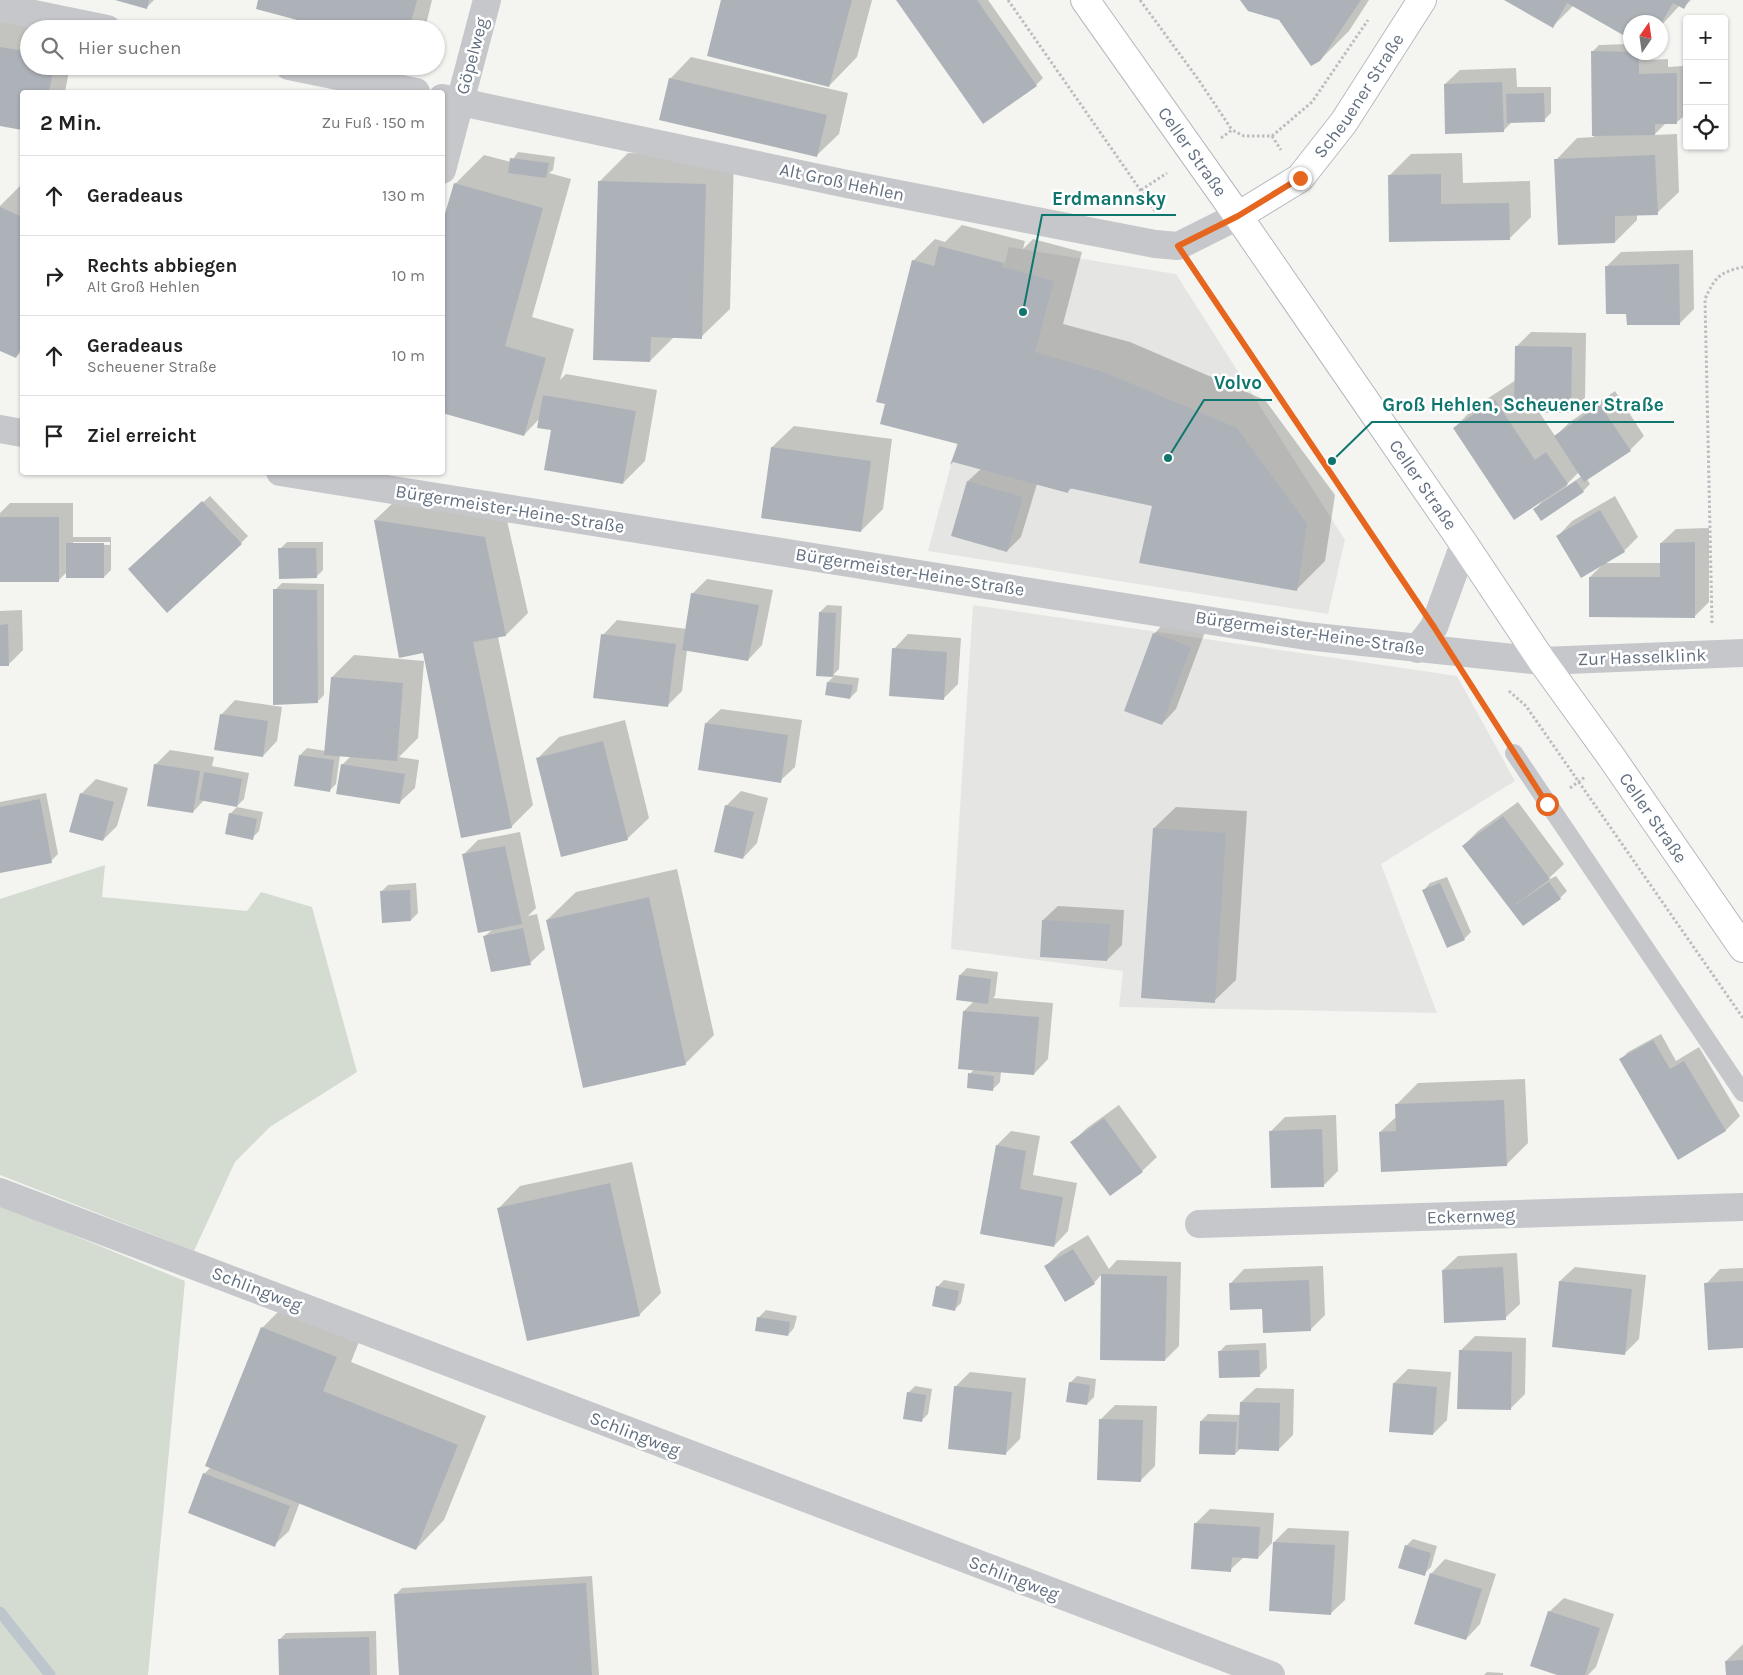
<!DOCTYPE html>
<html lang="de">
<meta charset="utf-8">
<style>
:root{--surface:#fff;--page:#f2f2f2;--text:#222;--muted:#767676;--line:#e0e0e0}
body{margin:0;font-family:Karla,sans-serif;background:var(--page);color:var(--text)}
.controls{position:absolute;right:15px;top:15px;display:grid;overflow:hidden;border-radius:5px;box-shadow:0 1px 4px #0004}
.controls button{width:45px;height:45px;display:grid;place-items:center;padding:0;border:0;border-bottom:1px solid var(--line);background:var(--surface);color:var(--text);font:25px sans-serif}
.compass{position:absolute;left:1623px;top:15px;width:45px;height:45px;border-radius:50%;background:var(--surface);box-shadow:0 1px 4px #0004;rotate:13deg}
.stop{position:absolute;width:15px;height:15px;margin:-11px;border:4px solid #e6661f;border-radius:50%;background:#fff}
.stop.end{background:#e6661f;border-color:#fff;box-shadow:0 1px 5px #0008}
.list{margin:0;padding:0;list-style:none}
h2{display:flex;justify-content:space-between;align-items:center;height:65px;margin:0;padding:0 20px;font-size:21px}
h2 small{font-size:16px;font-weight:400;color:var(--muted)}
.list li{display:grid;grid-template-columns:32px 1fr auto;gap:15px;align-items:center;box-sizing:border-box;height:80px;padding:0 20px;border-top:1px solid var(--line)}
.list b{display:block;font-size:19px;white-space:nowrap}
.list p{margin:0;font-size:16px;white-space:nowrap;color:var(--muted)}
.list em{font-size:16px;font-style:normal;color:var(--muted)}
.icon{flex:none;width:28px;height:28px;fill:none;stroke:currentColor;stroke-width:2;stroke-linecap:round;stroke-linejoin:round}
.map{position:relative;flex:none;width:1743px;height:1675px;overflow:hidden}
.search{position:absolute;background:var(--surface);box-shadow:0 1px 4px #0004;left:20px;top:20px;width:425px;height:55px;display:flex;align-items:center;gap:12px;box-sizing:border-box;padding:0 18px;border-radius:28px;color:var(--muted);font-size:19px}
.panel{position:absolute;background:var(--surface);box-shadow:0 1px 4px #0004;left:20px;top:90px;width:425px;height:385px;border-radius:5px}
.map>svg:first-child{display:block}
</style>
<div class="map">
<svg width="1743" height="1675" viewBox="0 0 1743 1675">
<rect width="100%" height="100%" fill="#f4f5f1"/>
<path fill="#e5e6e4" d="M1009 247 1176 274 1345 540 1328 614 928 551Z
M973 605 1457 676 1515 781 1381 864 1437 1013 1119 1007 1123 971 951 949Z"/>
<path fill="#d4dcd2" d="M105 865 102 897 247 911 261 892 312 907 357 1072 270 1127 235 1162 194 1251 0 1175V899Z
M0 1205 185 1281 148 1675H0Z"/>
<path fill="#0003" fill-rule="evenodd" d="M117 0H154L146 8Z
M260 0H432L426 25 422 29H336Z
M723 0H872L857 57 829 86Z
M897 0H988L1043 78 1036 85Z
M1242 0H1369L1349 31 1320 60 1279 18Z
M1507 0H1691L1683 8 1680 5 1660 27V22L1635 21 1630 22 1623 33 1574 5 1553 26Z
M0 21 40 29H29V66H70L65 92H22V129L0 124Z
M1630 44V52H1646V60L1668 59V67L1683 66 1684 116 1677 122 1666 123 1654 135 1677 134 1679 192 1657 213 1637 214V220L1615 242 1556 160 1577 138 1594 137 1592 52 1599 45Z
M691 57 848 93 839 134 817 155 670 79Z
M1516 68 1517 87H1551V113L1544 120 1513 121 1503 131 1445 84 1460 70Z
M518 152 555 157 553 170 549 173 571 179 532 317 574 329 560 380 566 374 657 390 645 461 623 483 540 418 524 435 455 184 484 155 511 162Z
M628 153 734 156 730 309 701 337H674L650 361 599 182Z
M1462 153 1463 183 1530 181 1531 217 1509 239 1390 241 1389 176 1411 154Z
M21 185 22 351 16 357 0 350V206Z
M962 225 1025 241 1023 249 1033 239 1082 252 1063 324 1130 342 1265 400 1335 495 1325 561 1297 589 1154 505 1072 488 1067 492 1037 484 1021 537 1007 551 953 536 968 481 981 469 953 461 958 443 913 261 935 239 945 242Z
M1693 250 1694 309 1679 324 1628 312 1607 266 1621 252Z
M1531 332 1586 333 1585 398 1570 412H1539L1555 436 1570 422 1615 391 1644 436 1630 450 1587 479 1590 484 1583 491 1541 519 1535 509 1543 500 1454 428 1476 406 1516 380V347ZM1579 472 1582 476 1567 486 1566 485Z
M794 426 892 439 883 509 861 531 772 447Z
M210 496 248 536 241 543 136 563Z
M1615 496 1638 537 1624 551 1604 563H1661V543L1676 529 1709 528V602L1695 616 1590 577 1603 564 1558 536 1572 521Z
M397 499 506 516 528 613 506 635 498 637 533 805 511 827 424 652 375 520Z
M10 503H73V537H111V570L104 577 67 572 59 580H0V513ZM73 542H110V545L73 544Z
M287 542H323V570L316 577 280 549Z
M707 579 773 590 762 645 748 660 687 650 682 691 667 706 603 635 617 620 687 629 692 594Z
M282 583 324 584V695L317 702 275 590Z
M827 605 842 606 839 669 833 675 859 678 857 691 850 698 828 682 834 676 817 675 820 612Z
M22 610 23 650 8 665H0V611Z
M1168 619 1205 632 1176 709 1162 724 1154 634Z
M908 634 961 638 958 684 943 699 894 649Z
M354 655 424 661 418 738 399 757 419 760 415 788 400 802 342 765 351 756 340 755 336 784 329 791 300 755 307 748 326 751 332 677Z
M235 700 282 707 277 741 263 756 221 715Z
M721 709 802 720 795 767 780 781 706 723Z
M625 720 649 818 627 839 538 758 559 737Z
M170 750 214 757 212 766 249 773 244 799 237 806 204 800 193 812 155 765Z
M96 779 128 788 117 826 103 840 81 794Z
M741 791 768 798 757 843 743 858 726 806Z
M46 793 58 854 51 861 0 872V802Z
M1518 802 1564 864 1546 881 1556 876 1567 891 1560 898 1519 902 1463 846 1478 831Z
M237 807 263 812 259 831 252 838 230 814Z
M1176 807 1247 811 1236 980 1214 1001 1154 828Z
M520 832 536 908 528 916 537 914 545 949 530 963 485 936 493 929 463 855 478 840Z
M677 869 714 1035 685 1064 547 920 576 892Z
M1447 877 1471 932 1464 939 1424 890 1430 883Z
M416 883 418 913 411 920 381 892 388 885Z
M1058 906 1124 910 1122 945 1107 960 1043 920Z
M967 968 998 972 995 996 993 998 1053 1003 1048 1059 1034 1074 1001 1071 1000 1082 993 1089 970 1074 974 1069 964 1011 974 1001 960 975Z
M1661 1034 1676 1061 1699 1047 1740 1116 1726 1130 1679 1158 1621 1059 1628 1052Z
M1525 1079 1528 1143 1506 1165 1380 1132 1397 1116 1396 1105 1418 1083Z
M1119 1105 1157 1157 1142 1171 1072 1142 1087 1128Z
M1336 1115 1338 1171 1324 1185 1270 1132 1285 1117Z
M1011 1131 1040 1136 1033 1175 1077 1183 1068 1231 1054 1246 981 1233 997 1145Z
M632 1162 661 1293 639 1315 499 1208 520 1186Z
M1088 1235 1109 1269 1117 1260 1181 1262 1179 1346 1165 1360 1102 1274 1094 1283 1045 1267 1060 1252Z
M1517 1253 1520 1304 1505 1318 1443 1270 1458 1256Z
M1323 1266 1325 1315 1310 1330 1263 1308 1230 1284 1244 1269Z
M1575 1267 1646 1275 1639 1339 1624 1354 1560 1281Z
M1743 1268V1347L1706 1284 1720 1269Z
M944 1280 965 1284 961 1303 954 1310 937 1287Z
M291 1299 364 1329 351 1362 486 1416 444 1520 416 1549 300 1502 289 1531 274 1545 204 1474 211 1467 262 1328Z
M766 1310 797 1316 794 1328 788 1335 756 1330 759 1317Z
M1475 1336 1526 1338 1525 1394 1510 1409 1460 1351Z
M1266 1343 1267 1368 1260 1375 1219 1352 1226 1345Z
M1408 1369 1451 1372 1447 1420 1433 1434 1394 1383Z
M970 1372 1026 1378 1020 1439 1006 1453 955 1387Z
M1077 1376 1096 1379 1094 1397 1087 1404 1070 1383Z
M915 1386 932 1389 928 1414 921 1421 908 1393Z
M1256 1388 1294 1389 1293 1435 1278 1450 1241 1448 1235 1454 1201 1421 1208 1414 1241 1415V1402Z
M1115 1405 1157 1406 1155 1466 1140 1481 1101 1419Z
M1210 1509 1274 1513 1272 1543 1258 1558 1244 1557 1230 1570 1195 1524Z
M1288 1528 1349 1531 1345 1600 1330 1614 1274 1542Z
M1413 1539 1437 1546 1431 1567 1424 1574 1406 1546Z
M1445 1559 1496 1574 1480 1624 1466 1639 1431 1574Z
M592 1576 599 1675H400L395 1595 402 1588Z
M1564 1598 1614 1614 1596 1667 1588 1675H1561L1549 1612Z
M376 1631 377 1675H280L279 1640 286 1633Z
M1743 1644V1675H1727L1726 1661Z
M1487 1672 1503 1673V1675H1484Z"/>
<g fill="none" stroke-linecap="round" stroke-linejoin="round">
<path stroke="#bdc6cd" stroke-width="11" d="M0 1612 50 1675"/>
</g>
<path fill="#adb2b9" d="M115 0H149L147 9Z
M258 0H417L409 29H331L256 9Z
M721 0H852L829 87 707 56Z
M896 0H977L1037 86 983 124Z
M1240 0H1361L1320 61 1311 66 1279 20 1248 11Z
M1504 0H1689L1684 9 1673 3 1662 22H1635L1631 20 1623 35 1567 3 1553 28Z
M0 47 29 52V66H54L49 92H22V130L0 126Z
M1591 51 1639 52V74L1677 73V124H1655V135L1592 136Z
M669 78 827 115 817 157 659 120Z
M1502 82 1504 132 1445 134 1444 84Z
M1544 93 1545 122 1507 123 1506 94Z
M1655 155 1658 215 1615 216V243L1558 245 1554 159Z
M510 158 549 163 546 178 508 173Z
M1441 174V204L1509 203 1510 240 1389 242 1388 175Z
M598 181 706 184 702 339 651 337 650 362 593 360Z
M454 183 543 208 505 346 546 358 524 436 442 413V224Z
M0 207 22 217V344L16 358 0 351Z
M939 246 1004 263 1003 267 1054 281 1035 352 1101 371 1237 428 1307 524 1297 591 1139 563 1152 506 1069 488 1068 493 953 462 950 465 958 444 880 424 885 404 876 402 912 260 934 266Z
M1679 264 1680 325H1627L1626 314H1606L1605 266Z
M1515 346 1572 347 1571 413 1514 412Z
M543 395 636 411 623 484 544 470 551 430 537 428Z
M1495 400 1535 460 1546 452 1568 484 1514 520 1453 428Z
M1600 405 1631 451 1584 482 1554 436Z
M771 447 871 461 861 532 761 518Z
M967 481 1023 497 1007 552 951 536Z
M1576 481 1584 492 1541 521 1533 509Z
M202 501 242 544 167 613 128 569Z
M1600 510 1625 552 1581 578 1556 536Z
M0 517H59V582H0Z
M374 520 485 537 506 636 473 642 512 828 461 838 423 653 399 658Z
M1695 542V618L1589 617V577H1660V543Z
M66 543H104V578H66Z
M278 548H316L317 578 279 579Z
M273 589 317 590 318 703 273 705Z
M691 593 759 605 748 661 682 650Z
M819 612 836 613 833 677 816 676Z
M8 624 9 666H0V625Z
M1153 633 1191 647 1162 725 1124 711Z
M601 634 676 644 668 707 593 698Z
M892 648 947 652 944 700 889 696Z
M331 677 403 683 397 761 324 755Z
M827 682 853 685 850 699 825 695Z
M220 714 268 721 263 757 214 750Z
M705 723 788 735 781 783 698 770Z
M603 741 628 840 561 857 536 758Z
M299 755 334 760 330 792 294 786Z
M154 764 200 771 193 813 147 806Z
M341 764 405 774 400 804 336 794Z
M204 772 242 779 237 807 199 800Z
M80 793 114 802 103 841 69 832Z
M40 799 52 863 0 873V807Z
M725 805 754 812 743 859 714 852Z
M229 813 257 819 253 840 225 834Z
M1503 816 1550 879 1513 906 1549 882 1561 899 1523 926 1462 846Z
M1153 828 1226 833 1215 1003 1141 998Z
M505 846 522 924 478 933 462 854Z
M1440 883 1465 940 1447 948 1422 890Z
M410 890 411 921 382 923 380 891Z
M649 897 686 1065 583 1088 546 920Z
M1042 920 1110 924 1107 961 1040 957Z
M523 928 531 965 491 972 483 936Z
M959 975 991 979 988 1004 956 1000Z
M963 1011 1039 1017 1034 1075 958 1069Z
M1653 1040 1670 1069 1684 1061 1726 1131 1678 1160 1619 1059Z
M968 1073 994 1076 993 1091 967 1088Z
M1504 1100 1507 1166 1381 1172 1379 1132 1396 1131 1395 1104Z
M1104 1118 1143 1172 1110 1196 1070 1142Z
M1322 1129 1324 1187 1271 1188 1269 1131Z
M996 1145 1026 1151 1020 1189 1063 1197 1054 1247 980 1234Z
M610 1183 640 1316 527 1341 497 1208Z
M1073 1249 1095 1284 1065 1302 1044 1266Z
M1503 1267 1506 1320 1444 1323 1442 1270Z
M1101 1274 1167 1276 1165 1361 1100 1360Z
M1309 1280 1311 1331 1263 1333 1262 1309 1230 1310 1229 1283Z
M1559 1281 1632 1289 1625 1355 1552 1347Z
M1743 1281V1348L1708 1350 1704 1283Z
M936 1286 959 1291 955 1311 932 1306Z
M757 1317 790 1322 788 1336 755 1331Z
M261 1327 337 1357 323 1391 458 1445 416 1550 205 1466Z
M1259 1350 1260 1377 1219 1378 1218 1351Z
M1459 1350 1512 1352 1511 1410 1457 1409Z
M1069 1382 1090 1385 1087 1405 1066 1402Z
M1393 1383 1437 1387 1433 1435 1389 1432Z
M954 1386 1012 1392 1006 1455 948 1449Z
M907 1392 926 1395 922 1422 903 1419Z
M1240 1402 1280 1403 1279 1451 1238 1449Z
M1099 1419 1143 1420 1141 1482 1097 1480Z
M1200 1421 1237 1422 1235 1455 1199 1454Z
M203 1473 290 1506 275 1547 188 1513Z
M1194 1523 1260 1527 1258 1559 1232 1557 1231 1572 1191 1569Z
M1273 1542 1335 1545 1331 1615 1269 1611Z
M1405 1545 1431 1553 1425 1576 1398 1568Z
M1430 1573 1482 1589 1466 1640 1414 1624Z
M586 1583 592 1675H399L394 1594Z
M1548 1611 1600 1628 1585 1675H1557L1530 1666Z
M369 1637 370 1675H279L278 1639Z
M1743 1660V1675H1726L1725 1661Z"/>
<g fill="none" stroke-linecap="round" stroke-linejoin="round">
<g stroke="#b7babf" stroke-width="30">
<g id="secondary">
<path id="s1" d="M1238 216 1300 178 1344 122 1422 0"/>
</g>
</g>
<g stroke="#b5b8bd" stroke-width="30">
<g id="primary">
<path id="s2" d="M1085 0 1238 216 1464 544 1542 661 1612 758 1743 948"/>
</g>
</g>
<path stroke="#bcbdc0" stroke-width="3" stroke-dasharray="2.5 2.5" stroke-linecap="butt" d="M1008 0 1155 211
M1140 0 1198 79 1232 130
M1272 136 1281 150
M1221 138 1232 130 1244 136H1272L1312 102 1368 20
M1141 190 1167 173
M1196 272 1411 593
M1712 623 1705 299C1715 277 1720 272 1743 267
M1473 686 1501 731
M1509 691 1526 706 1743 1018
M1570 788 1585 777"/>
<path stroke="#c5c7cb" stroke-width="18" d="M1514 753 1743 1093"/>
<path stroke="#c5c7cb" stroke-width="28" d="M0 7 107 29
M289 66 416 92
M442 98 847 184 1155 244 1178 246 1238 216
M442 170 487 0
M0 429 22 433
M280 472 1306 636 1542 661
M1417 649 1434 627 1464 544
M0 1192 1271 1675
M1199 1224 1743 1207"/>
<path stroke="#c5c7cb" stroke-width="28" d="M1542 661 1743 653"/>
<use href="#secondary" stroke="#fff" stroke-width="28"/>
<use href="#primary" stroke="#fff" stroke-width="28"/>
</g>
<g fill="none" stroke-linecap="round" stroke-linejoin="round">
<path stroke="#e6661f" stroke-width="6" d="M1300 178 1238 216 1178 246 1434 627 1547 804"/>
</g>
<g text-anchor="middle" stroke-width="5" stroke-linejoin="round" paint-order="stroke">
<g font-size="18" fill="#637082" stroke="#fff">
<text transform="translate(472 56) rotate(-75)" y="6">Göpelweg</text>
<text dy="6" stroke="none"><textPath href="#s1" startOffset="174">Scheuener Straße</textPath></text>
<text dy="6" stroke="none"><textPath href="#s2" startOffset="186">Celler Straße</textPath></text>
<text transform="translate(842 182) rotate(12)" y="6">Alt Groß Hehlen</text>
<text dy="6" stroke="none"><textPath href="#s2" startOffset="591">Celler Straße</textPath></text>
<text transform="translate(510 509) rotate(9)" y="6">Bürgermeister-Heine-Straße</text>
<text transform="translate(910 572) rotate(9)" y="6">Bürgermeister-Heine-Straße</text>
<text transform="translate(1310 633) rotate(8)" y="6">Bürgermeister-Heine-Straße</text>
<text transform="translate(1642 657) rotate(-2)" y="6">Zur Hasselklink</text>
<text dy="6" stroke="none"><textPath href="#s2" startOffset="996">Celler Straße</textPath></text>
<text transform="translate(1471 1216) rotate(-2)" y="6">Eckernweg</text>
<text transform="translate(257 1289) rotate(21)" y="6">Schlingweg</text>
<text transform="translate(635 1434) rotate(21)" y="6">Schlingweg</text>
<text transform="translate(1014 1578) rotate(21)" y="6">Schlingweg</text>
</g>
</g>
<path fill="none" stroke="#0f766e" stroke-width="2" d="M1023 312L1042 215H1176M1168 458L1204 400H1272M1332 461L1372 422H1674"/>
<g fill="#0f766e" stroke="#fff" stroke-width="2">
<circle cx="1023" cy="312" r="5"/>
<circle cx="1168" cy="458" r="5"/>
<circle cx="1332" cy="461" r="5"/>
</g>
<g font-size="19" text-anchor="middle" font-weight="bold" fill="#0f766e" stroke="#fff" stroke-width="5" stroke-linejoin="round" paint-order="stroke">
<text x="1109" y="205">Erdmannsky</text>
<text x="1238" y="389">Volvo</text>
<text x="1523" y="411">Groß Hehlen, Scheuener Straße</text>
</g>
</svg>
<div class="controls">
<button>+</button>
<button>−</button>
<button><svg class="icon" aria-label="locate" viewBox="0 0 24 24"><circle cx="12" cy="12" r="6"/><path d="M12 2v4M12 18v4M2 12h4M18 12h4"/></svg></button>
</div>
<svg class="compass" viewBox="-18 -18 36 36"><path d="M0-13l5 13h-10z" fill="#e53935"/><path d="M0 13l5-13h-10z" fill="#767676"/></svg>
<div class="stop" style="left:1547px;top:804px"></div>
<div class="stop end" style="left:1300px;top:178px"></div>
<div class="search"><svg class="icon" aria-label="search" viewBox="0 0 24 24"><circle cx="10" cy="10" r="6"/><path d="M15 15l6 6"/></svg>Hier suchen</div>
<section class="panel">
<h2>2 Min.<small>Zu Fuß · 150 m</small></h2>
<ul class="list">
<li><svg class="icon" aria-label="ahead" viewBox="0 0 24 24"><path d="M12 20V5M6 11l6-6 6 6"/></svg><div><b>Geradeaus</b></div><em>130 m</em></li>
<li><svg class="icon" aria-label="right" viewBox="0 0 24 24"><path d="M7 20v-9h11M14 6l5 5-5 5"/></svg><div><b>Rechts abbiegen</b><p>Alt Groß Hehlen</p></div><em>10 m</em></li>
<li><svg class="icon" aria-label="ahead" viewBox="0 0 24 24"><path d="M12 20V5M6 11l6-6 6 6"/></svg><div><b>Geradeaus</b><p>Scheuener Straße</p></div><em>10 m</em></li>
<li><svg class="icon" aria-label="arrive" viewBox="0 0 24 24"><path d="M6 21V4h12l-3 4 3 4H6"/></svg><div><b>Ziel erreicht</b></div></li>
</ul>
</section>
</div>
